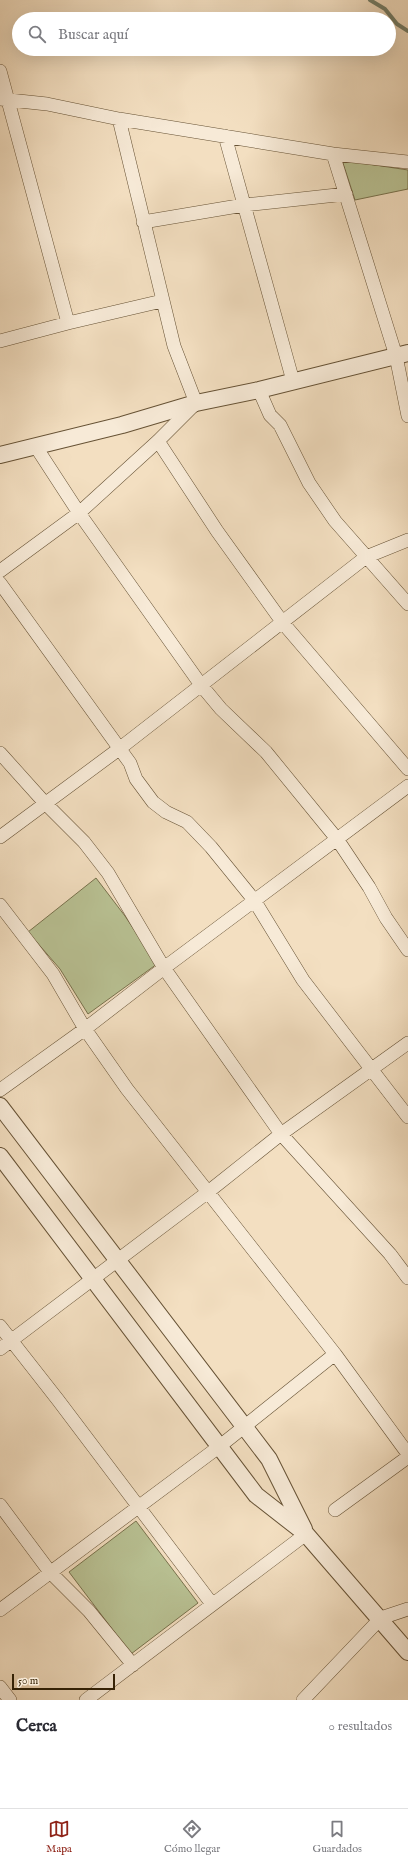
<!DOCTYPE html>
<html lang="es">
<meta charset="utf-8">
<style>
:root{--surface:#fff;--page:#f7f7f7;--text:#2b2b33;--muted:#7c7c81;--line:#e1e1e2;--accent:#8f2418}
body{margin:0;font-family:"IM FELL English",serif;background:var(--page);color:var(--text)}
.scale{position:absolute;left:12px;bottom:10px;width:103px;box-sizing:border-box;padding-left:4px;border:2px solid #372306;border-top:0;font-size:11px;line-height:14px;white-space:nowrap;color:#372306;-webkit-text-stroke:3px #f7ead7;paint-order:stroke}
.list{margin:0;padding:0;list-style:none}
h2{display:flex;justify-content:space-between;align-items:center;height:52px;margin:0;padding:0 16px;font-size:17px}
h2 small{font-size:13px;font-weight:400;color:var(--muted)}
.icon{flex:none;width:22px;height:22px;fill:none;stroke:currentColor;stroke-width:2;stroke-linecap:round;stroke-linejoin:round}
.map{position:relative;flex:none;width:408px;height:1700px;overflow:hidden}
.search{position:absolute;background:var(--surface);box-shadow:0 4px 16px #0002;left:12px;right:12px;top:12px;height:44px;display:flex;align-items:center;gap:10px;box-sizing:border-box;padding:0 14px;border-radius:22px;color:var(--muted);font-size:15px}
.sheet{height:108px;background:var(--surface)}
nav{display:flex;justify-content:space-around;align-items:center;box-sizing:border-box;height:56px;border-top:1px solid var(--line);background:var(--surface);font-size:11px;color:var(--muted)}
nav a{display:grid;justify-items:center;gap:2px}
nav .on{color:var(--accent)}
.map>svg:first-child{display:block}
</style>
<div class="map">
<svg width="408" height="1700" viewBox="0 0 408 1700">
<rect width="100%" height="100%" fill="#f3dfc1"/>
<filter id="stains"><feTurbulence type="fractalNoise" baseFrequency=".005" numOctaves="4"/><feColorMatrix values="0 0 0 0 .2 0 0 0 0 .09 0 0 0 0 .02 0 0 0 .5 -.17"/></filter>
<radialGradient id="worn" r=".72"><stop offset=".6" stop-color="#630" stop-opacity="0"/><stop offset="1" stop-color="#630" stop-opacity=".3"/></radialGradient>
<path fill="#b9c294" stroke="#78724d" d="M342 160 408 170V189L355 200Z
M96 878 125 916 157 964 88 1014 60 969 28 932Z
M136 1521 198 1603 131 1654 69 1572Z"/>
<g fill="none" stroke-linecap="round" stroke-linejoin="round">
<path stroke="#747f6a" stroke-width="4" d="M370 0 385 9 397 24 408 31"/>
<g stroke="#665235" stroke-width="14">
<path id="minor" d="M0 71 68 323
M0 99 47 104 119 119 333 154 408 162
M225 136 293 381
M333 154 396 356 408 416
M143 222 244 205 346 194
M0 341 68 323 162 301
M259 390 270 415 280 425 309 483 335 521 408 604
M158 441 217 531 283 623 408 769
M36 447 79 513 201 685 221 709 266 752 337 839 369 887 386 918 408 950
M0 571 79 513 158 441 196 403 174 346 119 119
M0 583 130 763 136 779 153 802 166 812 187 822 211 847 254 900 303 980 408 1117
M0 753 44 802 84 842 108 873 164 968 281 1134 390 1254 408 1278
M0 837 119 749 366 557 408 540
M0 905 53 974 85 1029 127 1089 335 1354 408 1454
M0 1090 85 1029 164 968 408 786
M0 1326 58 1400 212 1604
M0 1349 208 1192 281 1134 408 1043
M0 1505 50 1572 89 1611 133 1665
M335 1510 408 1457
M0 1610 220 1446 335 1354
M0 1687 10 1700
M86 1700 306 1534
M303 1700 381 1618 408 1609"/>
</g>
<g stroke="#665235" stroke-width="18">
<path id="tertiary" d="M0 455 122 425 196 403 259 390 408 353
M0 1106 269 1459 304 1529
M0 1156 256 1495 306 1534 408 1652"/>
</g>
<use href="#minor" stroke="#f7ead7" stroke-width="13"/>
<use href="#tertiary" stroke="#f7ead7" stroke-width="16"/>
</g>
<rect width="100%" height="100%" filter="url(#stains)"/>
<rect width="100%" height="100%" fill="url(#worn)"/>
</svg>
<div class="scale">50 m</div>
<div class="search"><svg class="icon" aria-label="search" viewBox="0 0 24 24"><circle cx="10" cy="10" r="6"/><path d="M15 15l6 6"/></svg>Buscar aquí</div>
</div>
<section class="sheet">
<h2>Cerca<small>0 resultados</small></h2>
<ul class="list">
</ul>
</section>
<nav>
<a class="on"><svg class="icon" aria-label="map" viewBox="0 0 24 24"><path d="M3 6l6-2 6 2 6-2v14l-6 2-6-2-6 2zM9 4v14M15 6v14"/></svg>Mapa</a>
<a><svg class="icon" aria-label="directions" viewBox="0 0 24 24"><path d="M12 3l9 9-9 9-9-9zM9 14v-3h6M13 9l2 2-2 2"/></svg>Cómo llegar</a>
<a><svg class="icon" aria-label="saved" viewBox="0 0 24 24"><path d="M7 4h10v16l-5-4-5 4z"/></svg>Guardados</a>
</nav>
